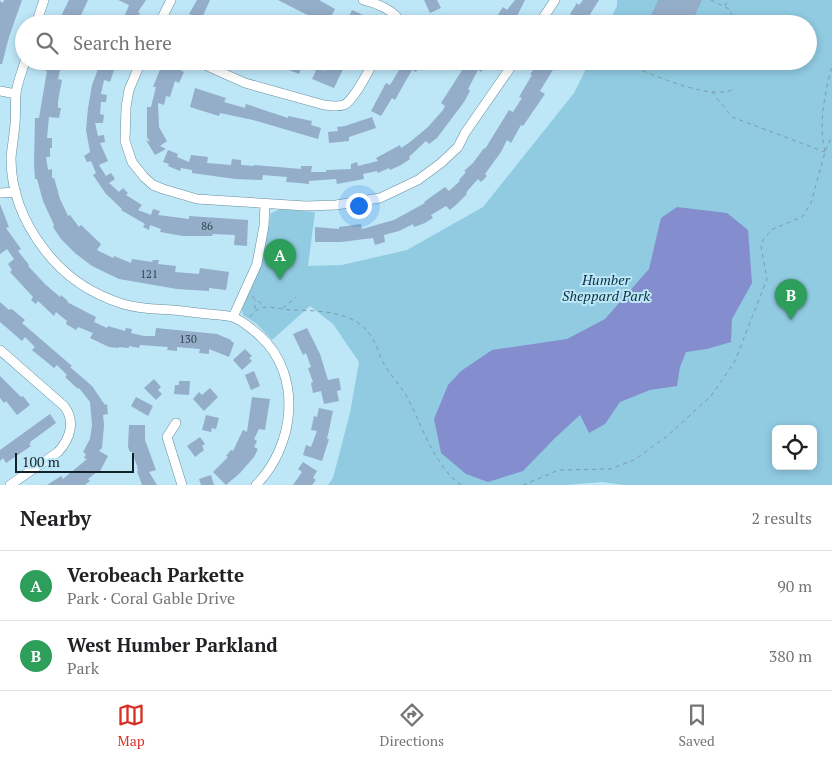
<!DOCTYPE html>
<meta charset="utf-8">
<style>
:root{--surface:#fff;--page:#f6f6f6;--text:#202124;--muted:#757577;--line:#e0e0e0;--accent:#d93025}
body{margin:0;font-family:"PT Serif",serif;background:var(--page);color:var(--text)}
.controls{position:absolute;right:15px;bottom:15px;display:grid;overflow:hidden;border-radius:8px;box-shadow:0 2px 8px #0003}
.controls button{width:45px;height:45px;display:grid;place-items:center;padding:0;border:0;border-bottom:1px solid var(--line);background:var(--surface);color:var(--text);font:25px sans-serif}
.scale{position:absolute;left:15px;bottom:12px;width:119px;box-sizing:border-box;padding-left:5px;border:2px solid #122228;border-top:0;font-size:14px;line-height:18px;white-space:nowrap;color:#122228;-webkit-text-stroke:4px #bde6f7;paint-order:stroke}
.you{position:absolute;left:358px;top:205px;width:18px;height:18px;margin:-12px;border:4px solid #fff;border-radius:50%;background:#1a73e8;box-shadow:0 0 0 8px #1a73e833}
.badge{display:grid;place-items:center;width:32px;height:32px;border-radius:50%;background:var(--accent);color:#fff;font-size:16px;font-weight:700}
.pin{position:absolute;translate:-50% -41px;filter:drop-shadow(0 1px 2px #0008)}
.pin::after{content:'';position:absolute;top:26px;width:18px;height:15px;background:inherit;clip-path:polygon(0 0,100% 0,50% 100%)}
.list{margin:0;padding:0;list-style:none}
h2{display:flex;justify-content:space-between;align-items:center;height:65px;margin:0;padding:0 20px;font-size:21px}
h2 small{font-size:16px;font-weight:400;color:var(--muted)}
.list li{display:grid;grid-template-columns:32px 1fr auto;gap:15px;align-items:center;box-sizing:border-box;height:70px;padding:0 20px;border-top:1px solid var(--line)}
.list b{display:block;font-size:19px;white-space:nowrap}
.list p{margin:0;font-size:16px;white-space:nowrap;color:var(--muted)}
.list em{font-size:16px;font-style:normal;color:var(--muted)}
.icon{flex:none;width:28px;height:28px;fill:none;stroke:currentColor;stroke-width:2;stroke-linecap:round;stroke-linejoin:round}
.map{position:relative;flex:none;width:832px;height:485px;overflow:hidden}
.search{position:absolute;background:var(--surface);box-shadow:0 2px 8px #0003;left:15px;right:15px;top:15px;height:55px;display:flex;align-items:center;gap:12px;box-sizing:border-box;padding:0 18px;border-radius:28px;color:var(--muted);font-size:19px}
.sheet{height:205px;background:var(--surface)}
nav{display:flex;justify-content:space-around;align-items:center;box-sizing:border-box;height:70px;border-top:1px solid var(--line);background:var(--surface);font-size:14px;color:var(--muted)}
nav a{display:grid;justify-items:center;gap:2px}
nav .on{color:var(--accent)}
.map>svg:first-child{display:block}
</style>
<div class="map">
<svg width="832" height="485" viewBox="0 0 832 485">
<rect width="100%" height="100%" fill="#bde6f7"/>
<path fill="#90cbe2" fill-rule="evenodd" d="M617 0H832V485H624L602 482 566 485H328L333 478 350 413 359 362 333 324 310 306 272 340 257 324 243 315 241 306 263 257 271 213 281 209 315 212 308 266 342 265 407 250 483 207 574 93 590 61H808V24H608L617 6ZM776 429H813V466H776Z"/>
<path fill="#848dce" d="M677 207 727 213 748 230 752 283 732 319 731 342 707 349 686 352 680 367 677 386 650 390 620 402 605 424 589 433 580 415 555 438 523 471 488 482 466 474 441 453 434 419 448 385 461 371 492 350 567 339 605 319 649 269 661 218Z"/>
<path fill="#94adc9" d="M4 0H22L9 37 2 64H0V1L3 3Z
M69 0H88L77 24H57Z
M118 0H146L138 12 140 13 134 24 122 22 129 5Z
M197 0H210L201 20 197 18 195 24H188L192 15 189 14Z
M278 0H319L335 9 327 24H325Z
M424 0H437L441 8 430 13Z
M515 0H525L513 24H498L501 18 497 16 503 7 507 10Z
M583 0H599L584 24H571L575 17 570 14 577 3 579 5Z
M658 0H702L691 24H647Z
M352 10 383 24H353L347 21Z
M429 15 446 17 445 24H427Z
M45 61H62L58 79 62 80 58 101V108H61L59 118 49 117 47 138H52V148H50V157H46L48 170 52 169V178H54L55 181 60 199 68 216 70 215 79 227 81 225 101 244 97 250 113 258 114 256 131 263 132 259 152 262 153 260H159L158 264 176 266 175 272 199 274 200 268 229 272 226 290 209 288V291L177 289 119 279 92 266 75 253 61 239 53 227 54 225 43 201 37 179H35L34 163 35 118H39L47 71 43 70Z
M101 61H117L110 82 104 80 101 94 107 95 106 102H101L100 114 104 115 103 123H95L98 136 104 135 105 142 100 143 108 161 99 165 106 176 111 173 115 179 109 183 119 192 123 188 128 193 126 195 142 205 138 210 151 215 153 209 160 211 158 215 189 219V216L248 220 247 246 234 245 235 235 213 234 212 236H183L160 232 161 229 150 225 149 230 143 227 145 224 121 210 122 209 106 194 93 175 96 173 91 161 87 162 84 156 90 152 86 130 88 108 92 85Z
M293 61H304L299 74 289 70Z
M330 61H343L342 63 345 65 334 88 312 79 317 68 325 71Z
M393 61H423L416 72 412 70 395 100 392 98 381 116 371 111 386 83 390 85 401 67Z
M468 61H488L481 72 478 70 468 89 470 91 464 102 437 138 429 144 426 141 409 157 410 159 401 165 390 170 389 168 378 173 377 171 363 174 364 179 337 184 336 179 309 181V184L300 183 286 182 287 177 263 175 262 180 235 179 192 173V170L181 168 180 171 168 166 169 164 163 162 168 150 178 154 177 157 189 162 191 155 208 157 207 163 231 165 232 159 241 160V165L254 166V165L301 169V166H312L311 172H326V170L351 169V164L357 162 358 166 378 161 376 158 400 145 401 148 410 142 428 127 443 110 445 106 441 103Z
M540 61H555L552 66 554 68 540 91 545 94 523 126 521 125 511 143 507 140 501 152 485 174 487 176 481 182 478 179 469 189 466 193 467 194 456 205 450 210 446 206 431 215 433 218 425 223 414 227 413 224 399 231 384 235 385 242 375 245 373 238 341 242H315V227L339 229V227L361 224 362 229 394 220 425 203 424 202 445 187 449 191 460 181 459 180 466 172 464 171 473 163 484 148 485 149 509 110 513 112 522 98 519 97 532 75 530 74Z
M163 62 184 72 179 83 175 81 170 97 166 96 164 105 158 103 159 127 167 141 160 146 166 149 155 155 146 140 150 142 147 137V107H151L156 87H153Z
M195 88 226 98 224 102 245 108 246 104 288 118V116L312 121 311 125 321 128 318 139 253 120 220 113 219 116 190 107Z
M372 117 376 128 349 137V141L329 143 328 132 338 131 337 127 345 126Z
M0 204 9 227 6 228 21 249 18 251 29 265 28 266 45 284 60 297 61 295 68 301 67 302 96 317 94 322 107 328 108 326 125 331 126 328 132 329 131 333 144 336H155L156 328 217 334 231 340V341L234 343 229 357 209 349V354L199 353 200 349 177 347V351L167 350 168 347 140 345 139 348 129 346V348L119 347V348L109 347 90 338 93 333 78 327 76 330 66 324 67 321 56 312 54 316 38 301 36 304 31 300 33 297 10 272 12 270 8 264 14 259 7 249 0 254Z
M0 302 9 310 11 309 13 310 25 320 22 323 72 366 70 367 92 386 105 405 107 404 108 414 103 415 104 425 102 448 99 451 108 456 99 473 97 472 88 479 90 481 85 485H47L61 476 63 479 87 459 84 458 86 454 83 452 90 439 92 425 90 402 79 388 78 389 65 377 67 375 57 365 54 368 32 350 35 347 25 337 22 341 0 322Z
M307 328 320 354 328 380 339 378 341 390 337 391 339 401 324 404 321 391 313 393 311 383 313 382 308 368 311 367 306 353 303 355 293 334Z
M245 349 252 356 249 358 252 361 242 370 233 360Z
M254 371 260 386 251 390 245 375Z
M0 376 21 397 23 396 30 405 17 415 6 401 4 403 0 398Z
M154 379 161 387 158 390 162 394 156 400 144 388Z
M179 381H190L189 395 174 394 175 385H179Z
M210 388 218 397 204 411 193 399 199 392 202 395Z
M136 397 153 406 148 416 131 406Z
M252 397 270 399 265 430 259 429 254 439 257 441 254 447 258 449 254 457 240 473 226 485 213 472 228 457 226 456 231 450 233 451 243 430 247 432Z
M319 408 333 411 327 439H329L322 461 303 455 306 445 311 447 317 431 311 430 314 416 317 417Z
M50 414 56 423 30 442 31 443 29 444 31 446 6 463 3 458 0 461V450Z
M206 415 219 418 216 429 212 428 211 432 202 430Z
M129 425H145V440L156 470 149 472 157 485H142L137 471H138L137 466 132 452H130L128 447Z
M200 437 205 444 202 446 204 450 195 457 187 446Z
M303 462 317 471 313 478 316 480 312 485H293L302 472 298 469Z
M211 475 214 485H201L199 479Z"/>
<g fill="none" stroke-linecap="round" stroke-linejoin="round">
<g stroke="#678e9e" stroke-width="10">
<path id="minor" d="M363 0C375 3 387 7 396 16V24
M36 24 44 0
M159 24 171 0
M539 24 555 0
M25 61C22 72 17 83 16 94 15 104 16 114 15 124 14 136 12 147 11 158 11 192 24 223 44 249 64 276 91 294 123 304 139 309 155 309 172 310 184 311 197 313 209 314 216 315 225 315 232 317 242 320 252 329 260 336 303 375 295 446 256 485
M141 61 129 90 126 107 125 141 132 162 144 177 153 185 163 189 197 199 306 206 336 205 380 198 418 180 441 163 458 147 465 133 515 61
M196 61 245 83 324 105C331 106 337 107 344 105 354 100 368 72 374 61
M0 91 16 94
M0 193 16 192
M233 317 257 264 264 226 265 204
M0 350 64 406C76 421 70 439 58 452L10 485
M176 423 167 437 182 485"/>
</g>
<path stroke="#7c9ca8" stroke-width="1" stroke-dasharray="4 4" stroke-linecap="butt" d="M711 0 729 9 736 24
M725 6 728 0
M764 24 766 23
M643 71C664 79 710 99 732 90
M712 92 732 117 825 152
M825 151C818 125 825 92 832 66
M252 296 264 306
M283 308 296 297
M255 309V300
M250 317C261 301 274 309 291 310 320 311 356 310 373 339 377 347 380 356 384 364 390 375 399 384 406 395 422 424 433 465 461 485
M523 485 559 470 610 469 634 460 666 437 711 396 735 361 767 279 761 246 764 238 773 229 802 217 811 203 825 152 832 136"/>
<use href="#minor" stroke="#fff" stroke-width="9"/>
</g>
<g text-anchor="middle" stroke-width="4" stroke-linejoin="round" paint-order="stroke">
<g font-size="11" fill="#324550">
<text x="207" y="230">86</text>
<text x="149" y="278">121</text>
<text x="188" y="343">130</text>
</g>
<g font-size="14" font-style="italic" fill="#083240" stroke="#bde6f7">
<text x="606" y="285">Humber<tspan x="606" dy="16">Sheppard Park</tspan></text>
</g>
</g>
</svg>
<div class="controls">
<button><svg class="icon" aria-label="locate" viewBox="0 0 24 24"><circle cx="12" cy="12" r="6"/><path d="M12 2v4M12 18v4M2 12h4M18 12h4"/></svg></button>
</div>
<div class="scale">100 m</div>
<div class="you"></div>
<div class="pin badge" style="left:280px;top:280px;background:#2e9e5b">A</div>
<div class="pin badge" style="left:791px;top:320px;background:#2e9e5b">B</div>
<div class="search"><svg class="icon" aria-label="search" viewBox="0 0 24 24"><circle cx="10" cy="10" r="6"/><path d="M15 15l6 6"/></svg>Search here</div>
</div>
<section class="sheet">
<h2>Nearby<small>2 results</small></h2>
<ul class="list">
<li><span class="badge" style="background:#2e9e5b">A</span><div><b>Verobeach Parkette</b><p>Park · Coral Gable Drive</p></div><em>90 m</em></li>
<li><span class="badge" style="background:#2e9e5b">B</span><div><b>West Humber Parkland</b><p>Park</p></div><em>380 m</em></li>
</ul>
</section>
<nav>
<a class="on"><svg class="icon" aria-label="map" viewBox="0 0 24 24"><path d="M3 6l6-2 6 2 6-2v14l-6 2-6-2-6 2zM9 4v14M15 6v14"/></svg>Map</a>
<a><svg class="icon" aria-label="directions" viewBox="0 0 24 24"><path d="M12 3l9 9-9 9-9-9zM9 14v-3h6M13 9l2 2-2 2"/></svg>Directions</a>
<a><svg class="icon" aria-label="saved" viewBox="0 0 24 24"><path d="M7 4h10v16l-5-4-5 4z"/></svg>Saved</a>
</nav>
